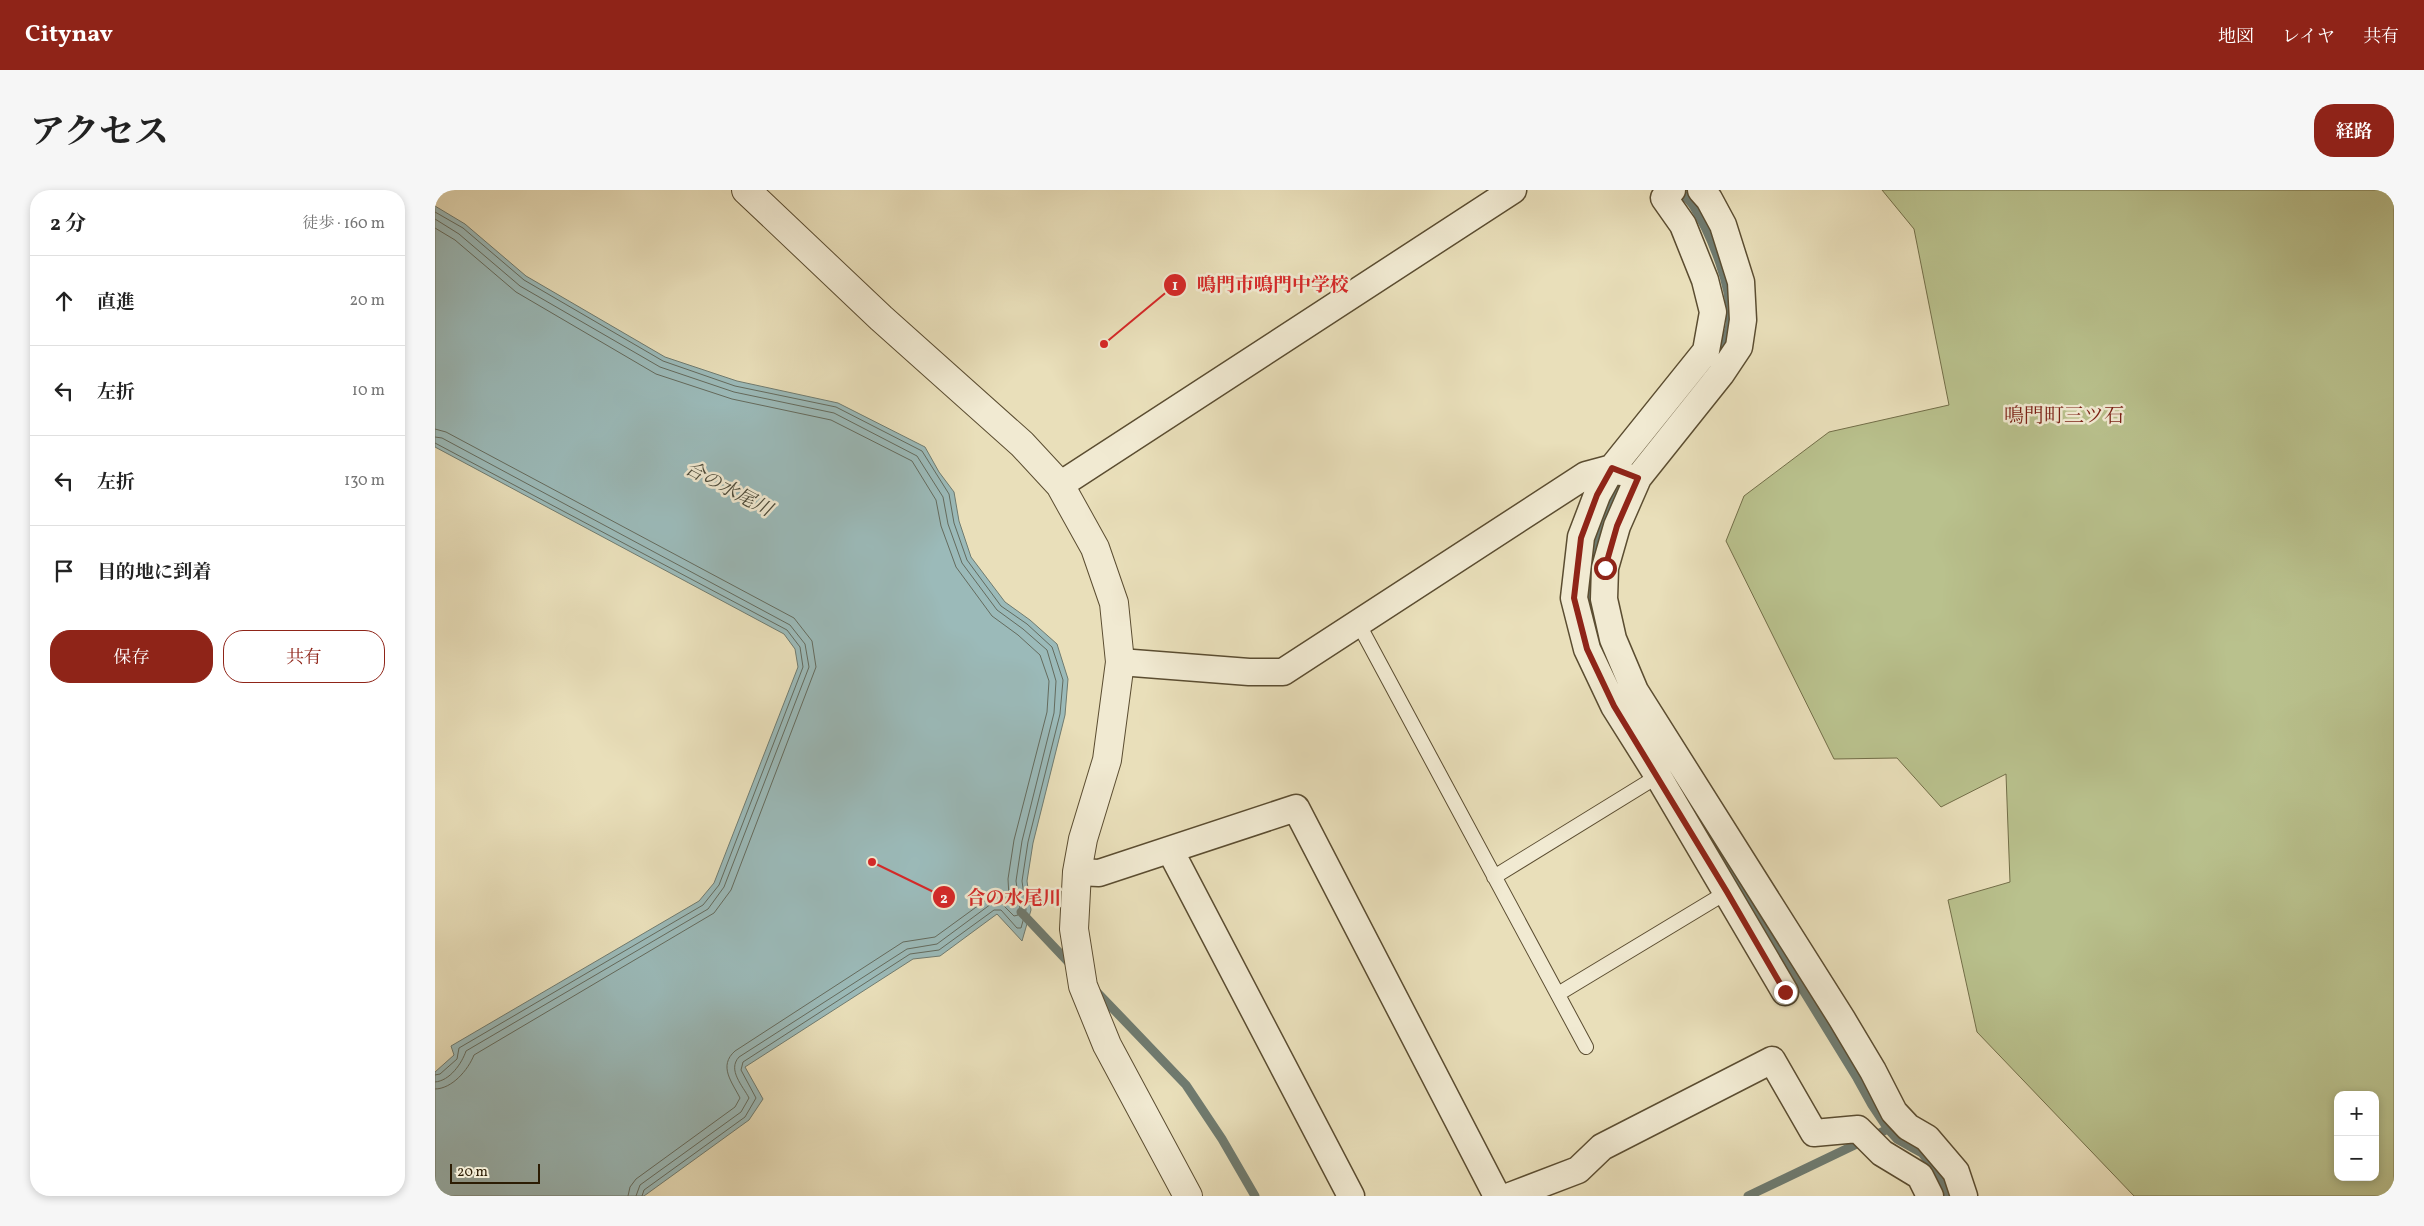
<!DOCTYPE html>
<html lang="ja">
<meta charset="utf-8">
<style>
:root{--surface:#fff;--page:#f6f6f6;--text:#222;--muted:#767676;--line:#e0e0e0;--accent:#8f2418}
body{margin:0;font-family:Vollkorn,"Noto Serif JP",serif;background:var(--page);color:var(--text)}
.controls{position:absolute;right:15px;bottom:15px;display:grid;overflow:hidden;border-radius:10px;box-shadow:0 2px 8px #0003}
.controls button{width:45px;height:45px;display:grid;place-items:center;padding:0;border:0;border-bottom:1px solid var(--line);background:var(--surface);color:var(--text);font:25px sans-serif}
.scale{position:absolute;left:15px;bottom:12px;width:90px;box-sizing:border-box;padding-left:5px;border:2px solid #2c1c03;border-top:0;font-size:14px;line-height:18px;white-space:nowrap;color:#2c1c03;-webkit-text-stroke:4px #f1ead2;paint-order:stroke}
.stop{position:absolute;width:15px;height:15px;margin:-11px;border:4px solid #8f2418;border-radius:50%;background:#fff}
.stop.end{background:#8f2418;border-color:#fff;box-shadow:0 1px 5px #0008}
.list{margin:0;padding:0;list-style:none}
h2{display:flex;justify-content:space-between;align-items:center;height:65px;margin:0;padding:0 20px;font-size:21px}
h2 small{font-size:16px;font-weight:400;color:var(--muted)}
.list li{display:grid;grid-template-columns:32px 1fr auto;gap:15px;align-items:center;box-sizing:border-box;height:90px;padding:0 20px;border-top:1px solid var(--line)}
.list b{display:block;font-size:19px;white-space:nowrap}
.list em{font-size:16px;font-style:normal;color:var(--muted)}
.actions{display:flex;gap:10px;padding:15px 20px}
.actions a{flex:1;padding:11px 0;border:1px solid var(--accent);border-radius:20px;text-align:center;font-size:18px;color:var(--accent)}
.actions .main{background:var(--accent);color:#fff}
.icon{flex:none;width:28px;height:28px;fill:none;stroke:currentColor;stroke-width:2;stroke-linecap:round;stroke-linejoin:round}
.map{position:relative;flex:none;width:1959px;height:1006px;overflow:hidden;border-radius:20px}
header{display:flex;align-items:center;gap:30px;box-sizing:border-box;height:70px;padding:0 25px;background:var(--accent);color:#fff}
header strong{font-size:24px}
nav{display:flex;gap:28px;margin-inline-start:auto;font-size:18px}
.intro{display:flex;align-items:center;justify-content:space-between;box-sizing:border-box;height:120px;padding:0 30px}
h1{margin:0;font-size:35px}
.button{padding:12px 22px;border-radius:20px;background:var(--accent);color:#fff;font-size:18px;font-weight:700}
main{display:flex;gap:30px;padding:0 30px}
aside{flex:1;background:var(--surface);border-radius:20px;box-shadow:0 2px 8px #0003}
.map>svg:first-child{display:block}
</style>
<header>
<strong>Citynav</strong>
<nav><a>地図</a><a>レイヤ</a><a>共有</a></nav>
</header>
<div class="intro"><h1>アクセス</h1><a class="button">経路</a></div>
<main>
<aside>
<h2>2 分<small>徒歩 · 160 m</small></h2>
<ul class="list">
<li><svg class="icon" aria-label="ahead" viewBox="0 0 24 24"><path d="M12 20V5M6 11l6-6 6 6"/></svg><div><b>直進</b></div><em>20 m</em></li>
<li><svg class="icon" aria-label="left" viewBox="0 0 24 24"><path d="M17 20v-9H6M10 6l-5 5 5 5"/></svg><div><b>左折</b></div><em>10 m</em></li>
<li><svg class="icon" aria-label="left" viewBox="0 0 24 24"><path d="M17 20v-9H6M10 6l-5 5 5 5"/></svg><div><b>左折</b></div><em>130 m</em></li>
<li><svg class="icon" aria-label="arrive" viewBox="0 0 24 24"><path d="M6 21V4h12l-3 4 3 4H6"/></svg><div><b>目的地に到着</b></div></li>
</ul>
<div class="actions"><a class="main">保存</a><a>共有</a></div>
</aside>
<div class="map">
<svg width="1959" height="1006" viewBox="0 0 1959 1006">
<rect width="100%" height="100%" fill="#e9dfba"/>
<filter id="stains"><feTurbulence type="fractalNoise" baseFrequency=".004" numOctaves="4"/><feColorMatrix values="0 0 0 0 .2 0 0 0 0 .09 0 0 0 0 .02 0 0 0 .5 -.17"/></filter>
<radialGradient id="worn" r=".72"><stop offset=".6" stop-color="#630" stop-opacity="0"/><stop offset="1" stop-color="#630" stop-opacity=".3"/></radialGradient>
<path fill="#b9c18d" stroke="#726e48" fill-rule="evenodd" d="M1447 0H1959V1006H1699L1542 842 1513 710 1575 692 1571 584 1506 617 1462 568 1399 569 1291 351 1309 306 1394 242 1514 215 1479 39ZM1903 905H1940V987H1903Z"/>
<path fill="#9bbab9" stroke="#6f7b70" d="M0 16 30 34 91 86 230 167 302 191 403 213 490 257 504 282 519 302 524 331 536 367 570 412 595 430 622 454 633 489 630 525 598 653 592 691 596 720 587 751 562 724 505 766 478 769 310 877 328 909 314 930 209 1006H0V882L19 865 16 856 264 711 279 693 363 477 360 459 349 444 0 257Z"/>
<g fill="none" stroke-linecap="round" stroke-linejoin="round">
<path stroke="#646b5e" stroke-width="1" d="M0 22 28 38 89 90 228 171 300 196 401 217 487 261 514 304 519 333 532 370 566 416 592 434 617 457 628 490 625 524 593 652 587 691 591 720 586 738H582L566 720H559L504 760 475 764 308 872 306 880 321 908 310 927 209 1000 207 1006
M0 29 24 44 85 96 225 177 299 202 399 223 482 266 508 307 513 334 527 373 562 420 588 439 612 460 621 491 619 523 587 651 581 691 585 719 583 725 579 726 567 714H556L502 754 472 759 304 867C292 880 308 896 314 908L306 922 205 995 201 1006
M0 38 20 50 81 102 221 184 297 209 396 230 477 271 501 310 506 336 521 377 557 426 583 445 605 465 614 491 612 522 579 650 573 689 574 707H555L500 747 468 752 300 861C283 876 297 892 305 908L300 917 201 989 195 997 193 1006
M0 239 11 242 359 428 377 451 381 477 296 700 279 723 39 865C33 880 17 899 0 899
M0 247 7 248 355 435 370 454 374 477 289 697 273 719 31 861C27 873 15 891 0 892
M0 253 352 440 365 457 368 477 284 695 268 715 24 858 22 869 5 884 0 885"/>
<path stroke="#6f7b70" stroke-width="9" d="M1243 0C1248 5 1255 10 1259 17 1276 45 1299 100 1295 134 1294 146 1287 158 1282 170
M1170 468C1139 385 1160 336 1203 264
M1261 626 1422 888 1437 915 1453 939 1462 949 1487 963 1503 984 1513 1006
M586 722 637 776
M660 800 751 895 787 949 820 1006
M1313 1006 1453 939"/>
<g stroke="#5b4d31" stroke-width="16">
<path id="service" d="M922 431 1151 857
M1059 687 1223 586
M1123 804 1292 702"/>
</g>
<g stroke="#5b4d31" stroke-width="29">
<path id="minor" d="M1237 0 1229 8 1248 35 1270 90 1278 122 1271 161 1177 278 1162 305 1146 347 1139 408 1152 459 1179 516 1223 586 1350 802
M1266 0 1274 9 1288 35 1306 92 1308 130 1304 157 1286 184 1203 288 1182 336 1170 378 1169 409 1178 449 1200 501 1407 829 1438 881 1459 922 1473 937 1492 948 1521 982 1529 1006
M625 295 1078 0
M685 472 814 482H848L1151 285 1177 278 1186 282
M735 660 916 1006
M642 682 664 683 861 618 1062 1006
M1075 1006 1143 980 1167 957 1337 870 1379 943 1423 939 1447 963 1485 986 1495 1006"/>
</g>
<g stroke="#5b4d31" stroke-width="30">
<path id="tertiary" d="M311 0 446 128 587 254 625 295 660 358 679 413 685 472 672 570 648 649 642 682 639 739 648 796 672 855 753 1006"/>
</g>
<use href="#service" stroke="#f1ead2" stroke-width="14"/>
<use href="#minor" stroke="#f1ead2" stroke-width="26"/>
<use href="#tertiary" stroke="#f1ead2" stroke-width="28"/>
</g>
<g fill="none" stroke-linecap="round" stroke-linejoin="round">
<path stroke="#8f2418" stroke-width="6" d="M1170 378 1182 336 1203 288 1177 278 1162 305 1146 348 1139 408 1152 459 1179 516 1292 702 1350 802"/>
</g>
<g text-anchor="middle" stroke-width="5" stroke-linejoin="round" paint-order="stroke">
<g font-size="19" font-style="italic" fill="#4d4b3a" stroke="#f1ead2">
<text transform="translate(294 298) rotate(28)" y="7">合の水尾川</text>
</g>
<g font-size="20" fill="#7a1f14" stroke="#f1ead2">
<text x="1629" y="232">鳴門町三ツ石</text>
</g>
</g>
<path fill="none" stroke="#d62828" stroke-width="2" d="M669 154L740 95M437 672L509 707"/>
<g fill="#d62828" stroke="#f1ead2" stroke-width="2">
<circle cx="669" cy="154" r="5"/>
<circle cx="437" cy="672" r="5"/>
<circle cx="740" cy="95" r="12"/>
<circle cx="509" cy="707" r="12"/>
</g>
<g font-size="15" text-anchor="middle" font-weight="bold" fill="#fff">
<text x="740" y="100">1</text>
<text x="509" y="713">2</text>
</g>
<g font-size="19" text-anchor="middle" font-weight="bold" fill="#d62828" stroke="#f1ead2" stroke-width="5" stroke-linejoin="round" paint-order="stroke">
<text x="838" y="101">鳴門市鳴門中学校</text>
<text x="579" y="714">合の水尾川</text>
</g>
<rect width="100%" height="100%" filter="url(#stains)"/>
<rect width="100%" height="100%" fill="url(#worn)"/>
</svg>
<div class="controls">
<button>+</button>
<button>−</button>
</div>
<div class="scale">20 m</div>
<div class="stop" style="left:1170px;top:378px"></div>
<div class="stop end" style="left:1350px;top:802px"></div>
</div>
</main>
